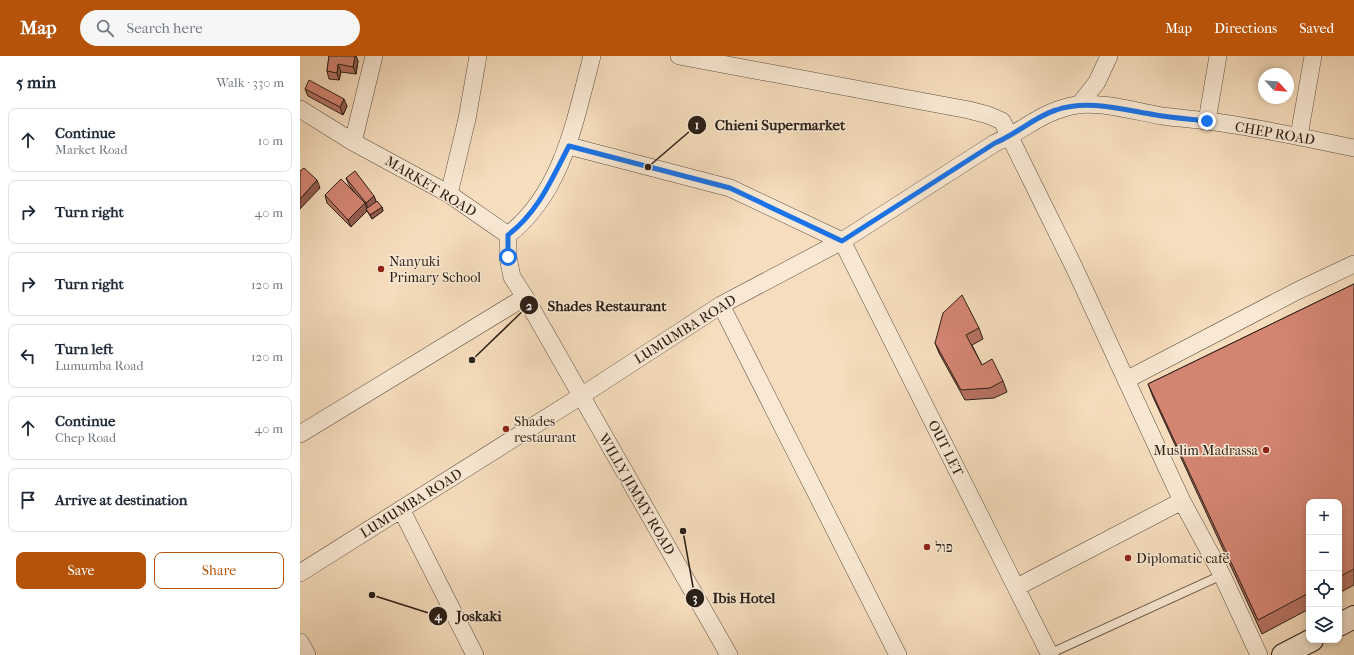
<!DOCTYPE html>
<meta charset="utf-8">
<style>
:root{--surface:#fff;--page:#f6f6f7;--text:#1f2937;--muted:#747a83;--line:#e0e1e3;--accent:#b45309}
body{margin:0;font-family:"IM FELL French Canon","Frank Ruhl Libre",serif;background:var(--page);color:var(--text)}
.controls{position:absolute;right:12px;bottom:12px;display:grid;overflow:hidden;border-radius:8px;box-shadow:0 2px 6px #0003}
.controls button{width:36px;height:36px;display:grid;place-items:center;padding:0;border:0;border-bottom:1px solid var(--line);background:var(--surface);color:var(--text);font:20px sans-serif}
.compass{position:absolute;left:958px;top:12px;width:36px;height:36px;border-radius:50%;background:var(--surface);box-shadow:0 2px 6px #0003;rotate:116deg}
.stop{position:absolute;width:12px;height:12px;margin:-9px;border:3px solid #1a73e8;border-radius:50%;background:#fff}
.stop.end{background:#1a73e8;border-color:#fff;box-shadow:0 1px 4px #0008}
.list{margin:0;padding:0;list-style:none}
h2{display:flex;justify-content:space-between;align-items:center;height:52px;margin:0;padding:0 16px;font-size:17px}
h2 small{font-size:13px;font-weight:400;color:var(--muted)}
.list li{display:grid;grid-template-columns:26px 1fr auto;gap:12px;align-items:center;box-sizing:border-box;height:64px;margin:0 8px 8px;padding:0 8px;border:1px solid var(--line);border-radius:8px}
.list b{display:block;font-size:15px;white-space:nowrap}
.list p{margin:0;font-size:13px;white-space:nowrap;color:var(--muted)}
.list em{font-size:13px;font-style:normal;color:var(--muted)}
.actions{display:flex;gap:8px;padding:12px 16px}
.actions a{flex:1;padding:9px 0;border:1px solid var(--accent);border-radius:8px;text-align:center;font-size:14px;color:var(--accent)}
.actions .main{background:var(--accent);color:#fff}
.icon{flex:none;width:22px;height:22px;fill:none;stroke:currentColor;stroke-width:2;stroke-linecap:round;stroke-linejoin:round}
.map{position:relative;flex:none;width:1054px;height:599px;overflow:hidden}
header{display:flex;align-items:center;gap:24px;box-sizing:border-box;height:56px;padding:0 20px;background:var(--accent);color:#fff}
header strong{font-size:19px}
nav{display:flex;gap:22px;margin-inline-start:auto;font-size:14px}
.search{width:280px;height:36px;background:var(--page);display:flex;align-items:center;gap:10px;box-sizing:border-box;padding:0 14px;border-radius:22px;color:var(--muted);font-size:15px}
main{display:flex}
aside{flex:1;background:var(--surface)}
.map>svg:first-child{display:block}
</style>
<header>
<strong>Map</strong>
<div class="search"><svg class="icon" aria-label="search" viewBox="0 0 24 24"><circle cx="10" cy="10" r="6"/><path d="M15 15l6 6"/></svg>Search here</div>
<nav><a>Map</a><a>Directions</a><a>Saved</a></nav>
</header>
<main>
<aside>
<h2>5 min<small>Walk · 330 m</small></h2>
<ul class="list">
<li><svg class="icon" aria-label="ahead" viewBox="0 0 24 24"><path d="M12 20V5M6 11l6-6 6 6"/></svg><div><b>Continue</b><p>Market Road</p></div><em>10 m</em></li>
<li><svg class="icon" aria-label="right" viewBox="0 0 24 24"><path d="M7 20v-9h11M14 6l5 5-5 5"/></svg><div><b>Turn right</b></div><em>40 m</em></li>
<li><svg class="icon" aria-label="right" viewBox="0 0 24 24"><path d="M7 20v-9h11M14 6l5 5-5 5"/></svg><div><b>Turn right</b></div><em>120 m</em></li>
<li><svg class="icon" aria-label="left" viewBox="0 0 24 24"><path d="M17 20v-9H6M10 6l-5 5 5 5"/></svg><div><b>Turn left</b><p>Lumumba Road</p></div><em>120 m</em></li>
<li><svg class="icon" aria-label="ahead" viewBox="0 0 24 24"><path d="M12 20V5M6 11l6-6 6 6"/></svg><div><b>Continue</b><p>Chep Road</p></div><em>40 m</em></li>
<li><svg class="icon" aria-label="arrive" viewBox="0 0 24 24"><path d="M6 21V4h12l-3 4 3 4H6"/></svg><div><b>Arrive at destination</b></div></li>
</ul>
<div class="actions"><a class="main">Save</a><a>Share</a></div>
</aside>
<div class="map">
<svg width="1054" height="599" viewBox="0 0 1054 599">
<rect width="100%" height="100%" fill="#f6ddbd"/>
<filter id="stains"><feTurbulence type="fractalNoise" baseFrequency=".005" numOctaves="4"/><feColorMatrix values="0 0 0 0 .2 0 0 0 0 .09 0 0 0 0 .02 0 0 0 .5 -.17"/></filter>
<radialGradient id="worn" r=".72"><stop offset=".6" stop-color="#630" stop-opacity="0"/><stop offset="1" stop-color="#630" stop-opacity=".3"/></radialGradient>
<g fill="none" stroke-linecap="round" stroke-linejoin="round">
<g stroke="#5e4e40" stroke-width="10">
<path id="service" d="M749 598 922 519"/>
</g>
<g stroke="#5e4e40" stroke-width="18">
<path id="minor" d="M379 0 669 54 688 59 702 65 774 211 882 445 922 519 959 599
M779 49 797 26 809 0
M0 53 53 86 149 138 208 179V201L212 221 225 241 429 599
M907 65 918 0
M999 80 1013 0
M53 86 74 0
M269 90 430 132 542 185 750 599
M149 138 167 63 178 0
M208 179C263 136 275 64 292 0
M421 249 598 599
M826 324 997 235 1054 208
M0 378 225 241
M101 453 175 599
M0 517 281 340 421 249 542 185 695 87C726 74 741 55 777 49 799 45 839 56 862 60 877 62 892 63 907 65 957 71 1005 82 1054 92
M717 531 882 445
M0 586 7 599"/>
</g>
<g stroke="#2b1f17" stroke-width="24">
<path id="secondary" d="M1039 569 1054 561
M983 599 1012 584"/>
</g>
<use href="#service" stroke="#f9e9d4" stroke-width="8"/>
<use href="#minor" stroke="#f9e9d4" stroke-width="17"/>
<use href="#secondary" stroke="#f9e9d4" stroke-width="22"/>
</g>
<path fill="#b67262" stroke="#2b1f17" d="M29 0H56L58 5 56 18 41 16 39 24 29 23 27 15Z
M5 33 47 50 43 59 8 40Z
M46 122 74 140 76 146 82 151 83 155 72 163 67 155 51 171 27 147 25 139 56 138 49 129Z
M1054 228V529L1039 537V446H1009V553L962 578 853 341 848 328Z
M679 272 683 283 672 289 682 309 703 325 707 336 694 342 665 344 639 297 635 287Z"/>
<path fill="#945d50" stroke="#2b1f17" d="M55 0H56L58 5 56 18 53 11Z
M38 8 41 16 39 24 37 17Z
M44 43 47 50 43 59 40 51Z
M17 124 20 132 0 153V143Z
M74 140 77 148 68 154 66 147Z
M65 147 68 155 66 153 67 155 51 171 48 164Z
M82 151 83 155 72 163 70 159Z"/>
<path fill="#d48572" stroke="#2b1f17" d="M29 0H55L53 11 38 8 37 17 27 15Z
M9 24 44 43 40 51 5 33Z
M4 112 17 124 0 143V115Z
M55 115 74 140 66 147 46 122Z
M41 123 65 147 48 164 25 139Z
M77 145 82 151 70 159 66 153Z
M1054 228V513L1039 521V446H1009V537L958 564 848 328Z
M662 239 679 272 666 279 682 309 692 303 703 325 690 332 661 334 635 287 643 257Z"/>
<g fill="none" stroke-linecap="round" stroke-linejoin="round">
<path stroke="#1a73e8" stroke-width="5" d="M208 201V179C239 155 251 124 269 90L430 132 542 185 695 87C717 78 734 61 756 54 788 43 824 54 856 59 873 62 890 63 907 65"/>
</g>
<g fill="#8f2418" stroke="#f9e9d4" stroke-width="1.5">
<circle cx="81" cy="213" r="4"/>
<circle cx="206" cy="373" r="4"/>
<circle cx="966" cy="394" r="4"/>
<circle cx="627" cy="491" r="4"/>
<circle cx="828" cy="502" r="4"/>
</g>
<g text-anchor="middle" stroke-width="3" stroke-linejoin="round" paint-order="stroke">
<g font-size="14" fill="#2b1f17" stroke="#f9e9d4">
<text transform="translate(975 77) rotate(10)" y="5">CHEP ROAD</text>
<text transform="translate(131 130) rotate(31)" y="5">MARKET ROAD</text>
<text transform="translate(385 273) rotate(-32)" y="5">LUMUMBA ROAD</text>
<text transform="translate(646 392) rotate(63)" y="5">OUT LET</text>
<text transform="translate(337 438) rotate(60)" y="5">WILLY JIMMY ROAD</text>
<text transform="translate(111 447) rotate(-32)" y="5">LUMUMBA ROAD</text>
</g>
<g font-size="14" fill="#2b1f17" stroke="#f9e9d4" text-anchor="start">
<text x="89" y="210">Nanyuki<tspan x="89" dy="16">Primary School</tspan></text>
<text x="214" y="370">Shades<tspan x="214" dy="16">restaurant</tspan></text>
<text x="958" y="399" text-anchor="end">Muslim Madrassa</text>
<text x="635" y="496">פול</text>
<text x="836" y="507">Diplomatic café</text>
</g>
</g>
<path fill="none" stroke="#2b1f17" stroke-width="1.5" d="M348 111L397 69M172 304L229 249M383 475L395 542M72 539L138 560"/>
<g fill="#2b1f17" stroke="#f9e9d4" stroke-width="1.5">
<circle cx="348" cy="111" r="4"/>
<circle cx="172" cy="304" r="4"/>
<circle cx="383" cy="475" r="4"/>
<circle cx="72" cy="539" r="4"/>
<circle cx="397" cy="69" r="10"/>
<circle cx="229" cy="249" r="10"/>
<circle cx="395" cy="542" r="10"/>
<circle cx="138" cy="560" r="10"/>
</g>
<g font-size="12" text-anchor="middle" font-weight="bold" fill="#fff">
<text x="397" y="73">1</text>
<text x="229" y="254">2</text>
<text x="395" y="546">3</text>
<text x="138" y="564">4</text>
</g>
<g font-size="15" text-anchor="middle" font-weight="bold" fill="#2b1f17" stroke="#f9e9d4" stroke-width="3" stroke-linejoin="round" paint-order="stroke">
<text x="480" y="74">Chieni Supermarket</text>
<text x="307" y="255">Shades Restaurant</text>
<text x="444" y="547">Ibis Hotel</text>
<text x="179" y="565">Joskaki</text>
</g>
<rect width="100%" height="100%" filter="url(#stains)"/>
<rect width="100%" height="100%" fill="url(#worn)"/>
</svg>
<div class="controls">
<button>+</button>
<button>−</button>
<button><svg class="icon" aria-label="locate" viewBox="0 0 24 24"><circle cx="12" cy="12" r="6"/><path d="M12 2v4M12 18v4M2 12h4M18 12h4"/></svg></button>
<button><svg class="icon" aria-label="layers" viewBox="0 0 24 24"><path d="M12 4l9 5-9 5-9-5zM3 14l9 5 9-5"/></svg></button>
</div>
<svg class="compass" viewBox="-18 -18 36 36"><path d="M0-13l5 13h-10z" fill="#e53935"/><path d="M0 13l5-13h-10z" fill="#747a83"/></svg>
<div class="stop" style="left:208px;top:201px"></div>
<div class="stop end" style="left:907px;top:65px"></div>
</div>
</main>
